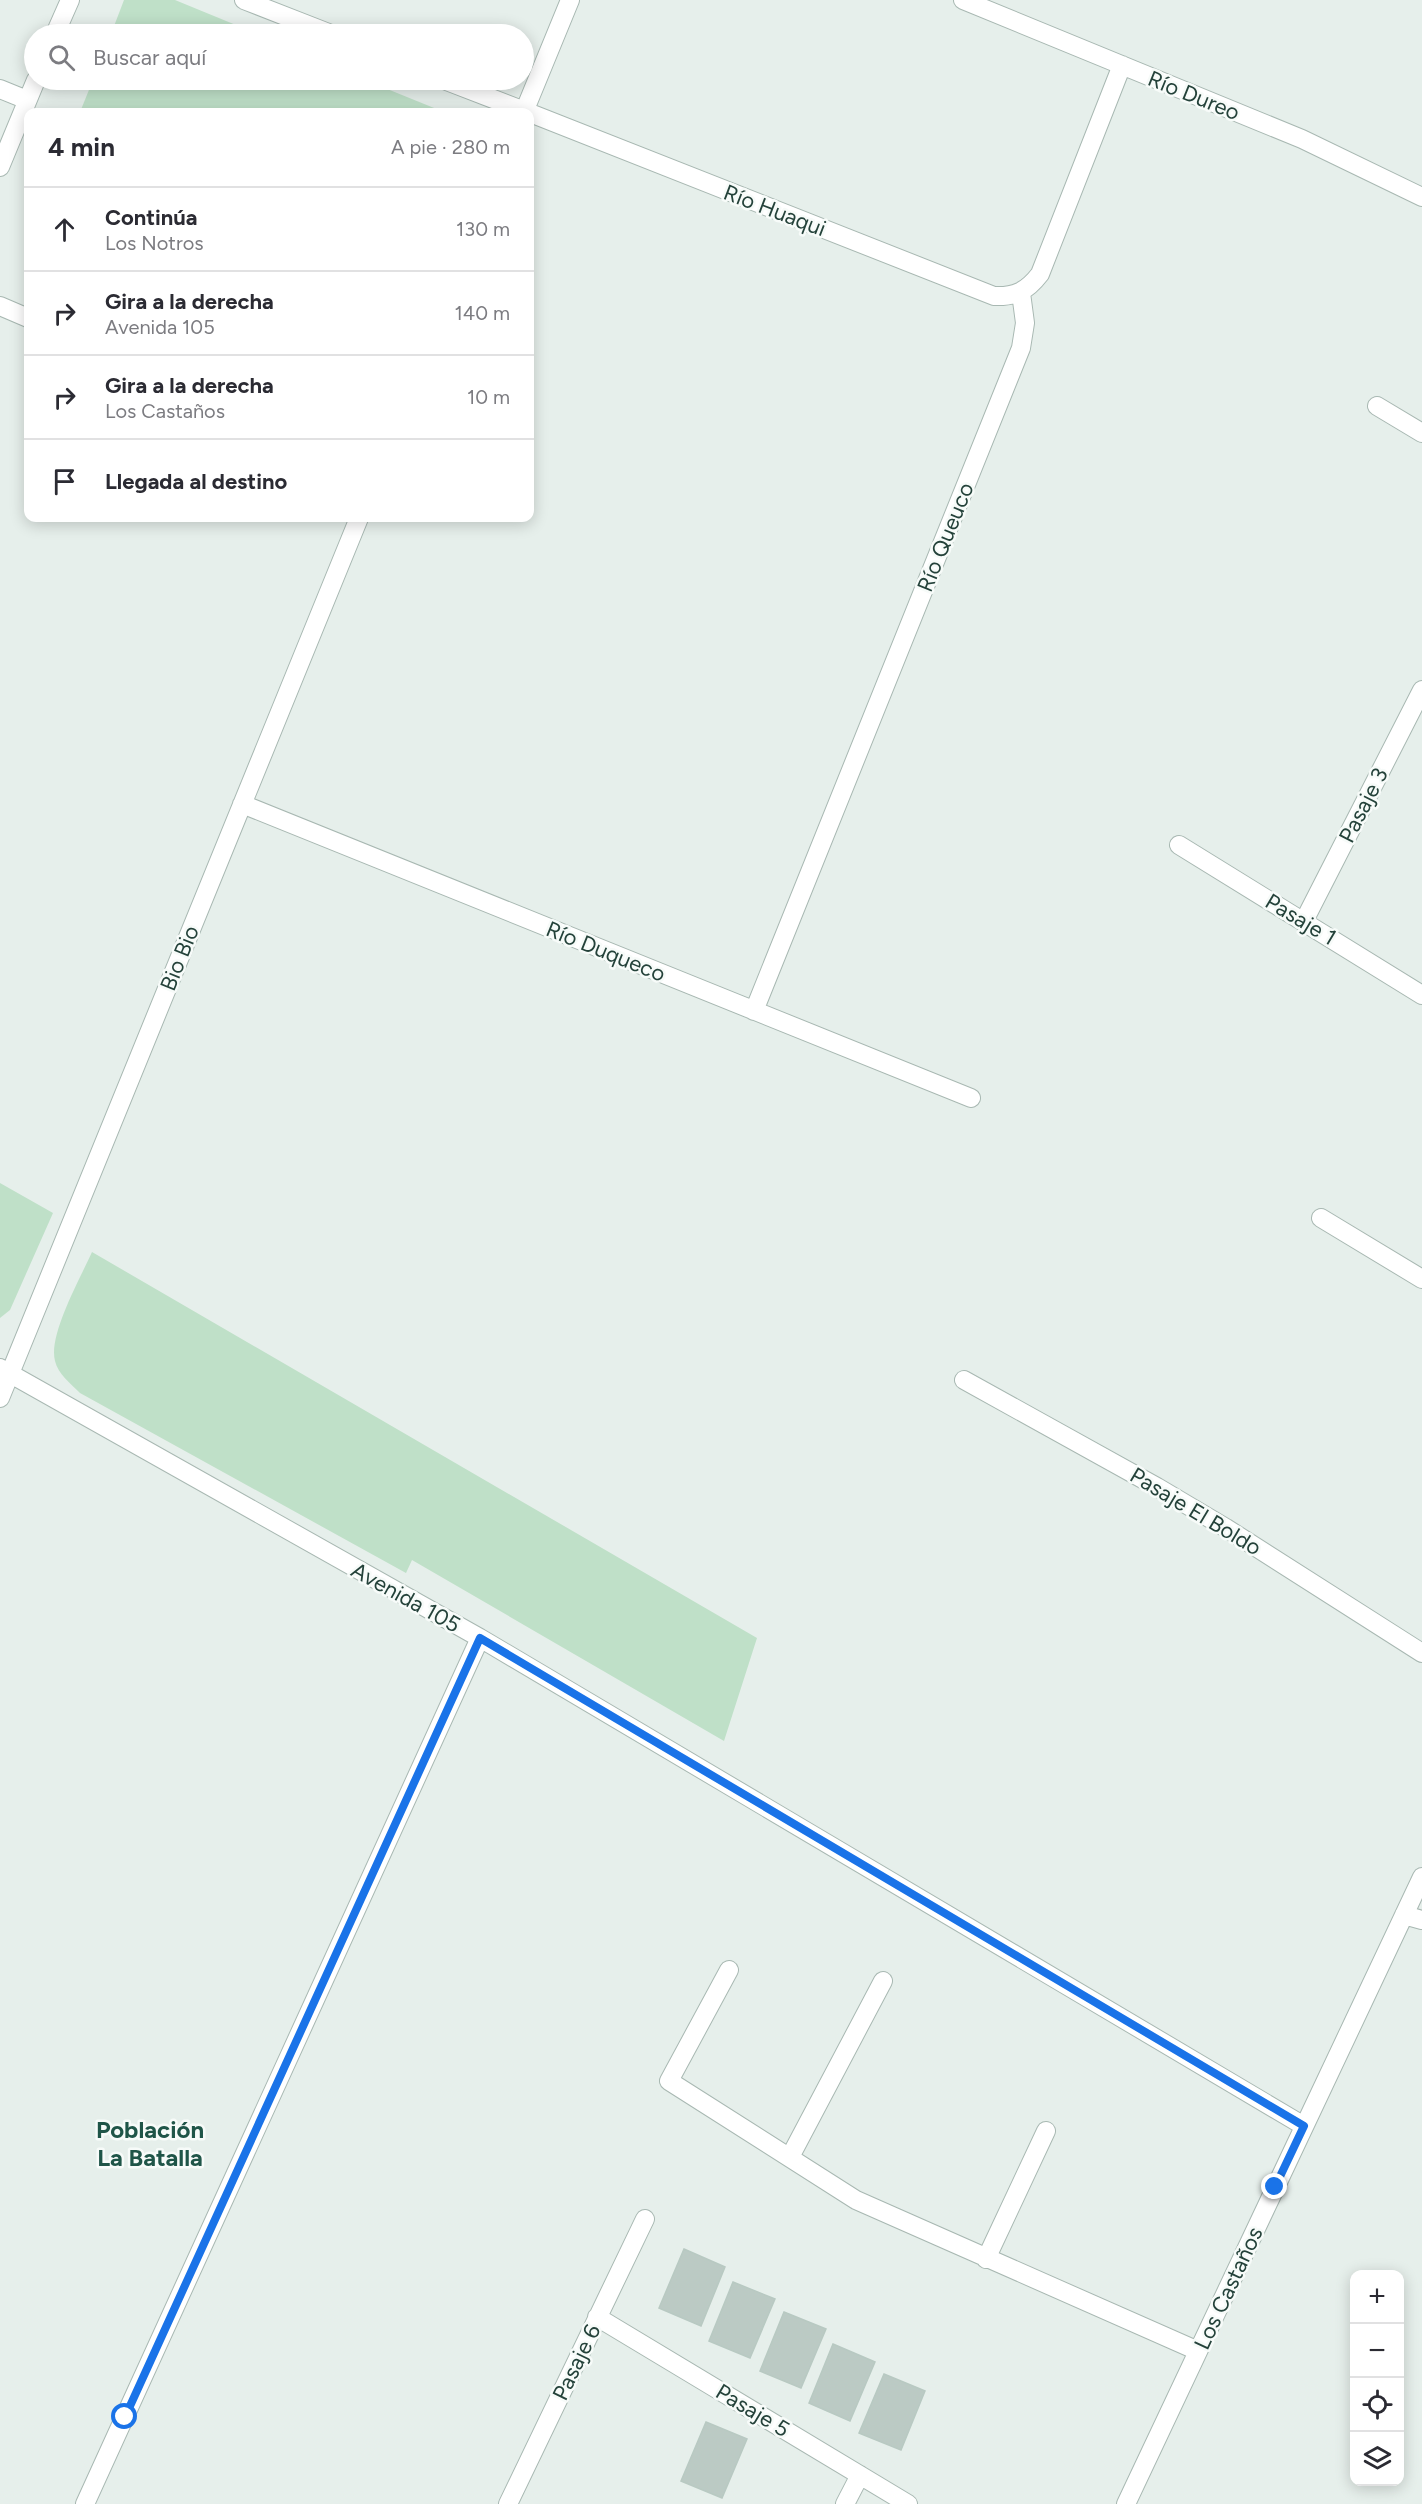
<!DOCTYPE html>
<html lang="es">
<meta charset="utf-8">
<style>
:root{--surface:#fff;--page:#f2f2f3;--text:#2b2b33;--muted:#7c7c81;--line:#e1e1e2}
body{margin:0;font-family:Figtree,sans-serif;background:var(--page);color:var(--text)}
.controls{position:absolute;right:18px;bottom:18px;display:grid;overflow:hidden;border-radius:12px;box-shadow:0 3px 15px #0003}
.controls button{width:54px;height:54px;display:grid;place-items:center;padding:0;border:0;border-bottom:2px solid var(--line);background:var(--surface);color:var(--text);font:30px sans-serif}
.stop{position:absolute;width:18px;height:18px;margin:-14px;border:4px solid #1a73e8;border-radius:50%;background:#fff}
.stop.end{background:#1a73e8;border-color:#fff;box-shadow:0 2px 6px #0008}
.list{margin:0;padding:0;list-style:none}
h2{display:flex;justify-content:space-between;align-items:center;height:78px;margin:0;padding:0 24px;font-size:26px}
h2 small{font-size:20px;font-weight:400;color:var(--muted)}
.list li{display:grid;grid-template-columns:39px 1fr auto;gap:18px;align-items:center;box-sizing:border-box;height:84px;padding:0 24px;border-top:2px solid var(--line)}
.list b{display:block;font-size:22px;white-space:nowrap}
.list p{margin:0;font-size:20px;white-space:nowrap;color:var(--muted)}
.list em{font-size:20px;font-style:normal;color:var(--muted)}
.icon{flex:none;width:33px;height:33px;fill:none;stroke:currentColor;stroke-width:2;stroke-linecap:round;stroke-linejoin:round}
.map{position:relative;flex:none;width:1422px;height:2504px;overflow:hidden}
.search{position:absolute;background:var(--surface);box-shadow:0 3px 15px #0003;left:24px;top:24px;width:510px;height:66px;display:flex;align-items:center;gap:15px;box-sizing:border-box;padding:0 21px;border-radius:33px;color:var(--muted);font-size:22px}
.panel{position:absolute;background:var(--surface);box-shadow:0 3px 15px #0003;left:24px;top:108px;width:510px;height:414px;border-radius:12px}
.map>svg:first-child{display:block}
</style>
<div class="map">
<svg width="1422" height="2504" viewBox="0 0 1422 2504">
<rect width="100%" height="100%" fill="#e6efeb"/>
<path fill="#bfe0c8" d="M124 0H175L258 34H111Z
M93 80H365L444 112H80Z
M0 1183 53 1213 10 1310 0 1318Z
M92 1252 757 1638 724 1741 412 1560 406 1573 80 1393C71 1384 58 1374 55 1361 48 1335 81 1277 92 1252Z"/>
<path fill="#bbcac4" stroke="#b8c9c2" stroke-width="1.5" d="M684 2249 725 2267 701 2326 659 2308Z
M733 2282 775 2299 750 2358 709 2341Z
M784 2312 826 2329 801 2388 760 2371Z
M833 2344 875 2362 850 2421 809 2403Z
M884 2374 925 2391 901 2450 859 2433Z
M706 2422 747 2439 722 2498 681 2481Z"/>
<g fill="none" stroke-linecap="round" stroke-linejoin="round">
<g stroke="#a8b8b2" stroke-width="20">
<path id="minor" d="M244 0 331 34
M963 0 1302 139 1422 197
M55 34 70 0
M444 80 527 112
M0 89 27 100
M524 112 570 0
M530 113 994 296C1015 297 1027 291 1040 274L1122 65
M0 167 36 80
M0 306 28 318
M1377 406 1422 433
M242 804 971 1098
M1179 845 1422 995
M1304 921 1422 690
M754 1011 1021 348 1025 323 1021 293
M1321 1218 1422 1279
M0 1368 480 1638 1304 2126
M964 1380 1157 1487 1226 1528 1422 1653
M0 1398 359 518
M1404 1915 1422 1920
M729 1970 669 2081 856 2200 1198 2351
M790 2157 883 1981
M986 2259 1046 2131
M597 2317 908 2504
M85 2504 480 1638
M508 2504 645 2219
M845 2504 860 2475
M1126 2504 1422 1877"/>
</g>
<use href="#minor" stroke="#fff" stroke-width="18"/>
</g>
<g fill="none" stroke-linecap="round" stroke-linejoin="round">
<path stroke="#1a73e8" stroke-width="8" d="M125 2417 480 1638 1304 2126 1275 2187"/>
</g>
<g text-anchor="middle" stroke-width="5" stroke-linejoin="round" paint-order="stroke">
<g font-size="22" fill="#24423a" stroke="#f7fbf9">
<text transform="translate(1194 95) rotate(22)" y="8">Río Dureo</text>
<text transform="translate(775 210) rotate(21)" y="8">Río Huaqui</text>
<text transform="translate(945 537) rotate(-68)" y="8">Río Queuco</text>
<text transform="translate(1363 805) rotate(-63)" y="8">Pasaje 3</text>
<text transform="translate(1301 919) rotate(31)" y="8">Pasaje 1</text>
<text transform="translate(606 951) rotate(22)" y="8">Río Duqueco</text>
<text transform="translate(179 958) rotate(-68)" y="8">Bio Bio</text>
<text transform="translate(1196 1511) rotate(31)" y="8">Pasaje El Boldo</text>
<text transform="translate(406 1597) rotate(29)" y="8">Avenida 105</text>
<text transform="translate(1228 2288) rotate(-65)" y="8">Los Castaños</text>
<text transform="translate(576 2362) rotate(-64)" y="8">Pasaje 6</text>
<text transform="translate(753 2410) rotate(31)" y="8">Pasaje 5</text>
</g>
<g font-size="24" font-weight="bold" fill="#1f5548" stroke="#f7fbf9">
<text x="150" y="2138">Población<tspan x="150" dy="28">La Batalla</tspan></text>
</g>
</g>
</svg>
<div class="controls">
<button>+</button>
<button>−</button>
<button><svg class="icon" aria-label="locate" viewBox="0 0 24 24"><circle cx="12" cy="12" r="6"/><path d="M12 2v4M12 18v4M2 12h4M18 12h4"/></svg></button>
<button><svg class="icon" aria-label="layers" viewBox="0 0 24 24"><path d="M12 4l9 5-9 5-9-5zM3 14l9 5 9-5"/></svg></button>
</div>
<div class="stop" style="left:125px;top:2417px"></div>
<div class="stop end" style="left:1275px;top:2187px"></div>
<div class="search"><svg class="icon" aria-label="search" viewBox="0 0 24 24"><circle cx="10" cy="10" r="6"/><path d="M15 15l6 6"/></svg>Buscar aquí</div>
<section class="panel">
<h2>4 min<small>A pie · 280 m</small></h2>
<ul class="list">
<li><svg class="icon" aria-label="ahead" viewBox="0 0 24 24"><path d="M12 20V5M6 11l6-6 6 6"/></svg><div><b>Continúa</b><p>Los Notros</p></div><em>130 m</em></li>
<li><svg class="icon" aria-label="right" viewBox="0 0 24 24"><path d="M7 20v-9h11M14 6l5 5-5 5"/></svg><div><b>Gira a la derecha</b><p>Avenida 105</p></div><em>140 m</em></li>
<li><svg class="icon" aria-label="right" viewBox="0 0 24 24"><path d="M7 20v-9h11M14 6l5 5-5 5"/></svg><div><b>Gira a la derecha</b><p>Los Castaños</p></div><em>10 m</em></li>
<li><svg class="icon" aria-label="arrive" viewBox="0 0 24 24"><path d="M6 21V4h12l-3 4 3 4H6"/></svg><div><b>Llegada al destino</b></div></li>
</ul>
</section>
</div>
